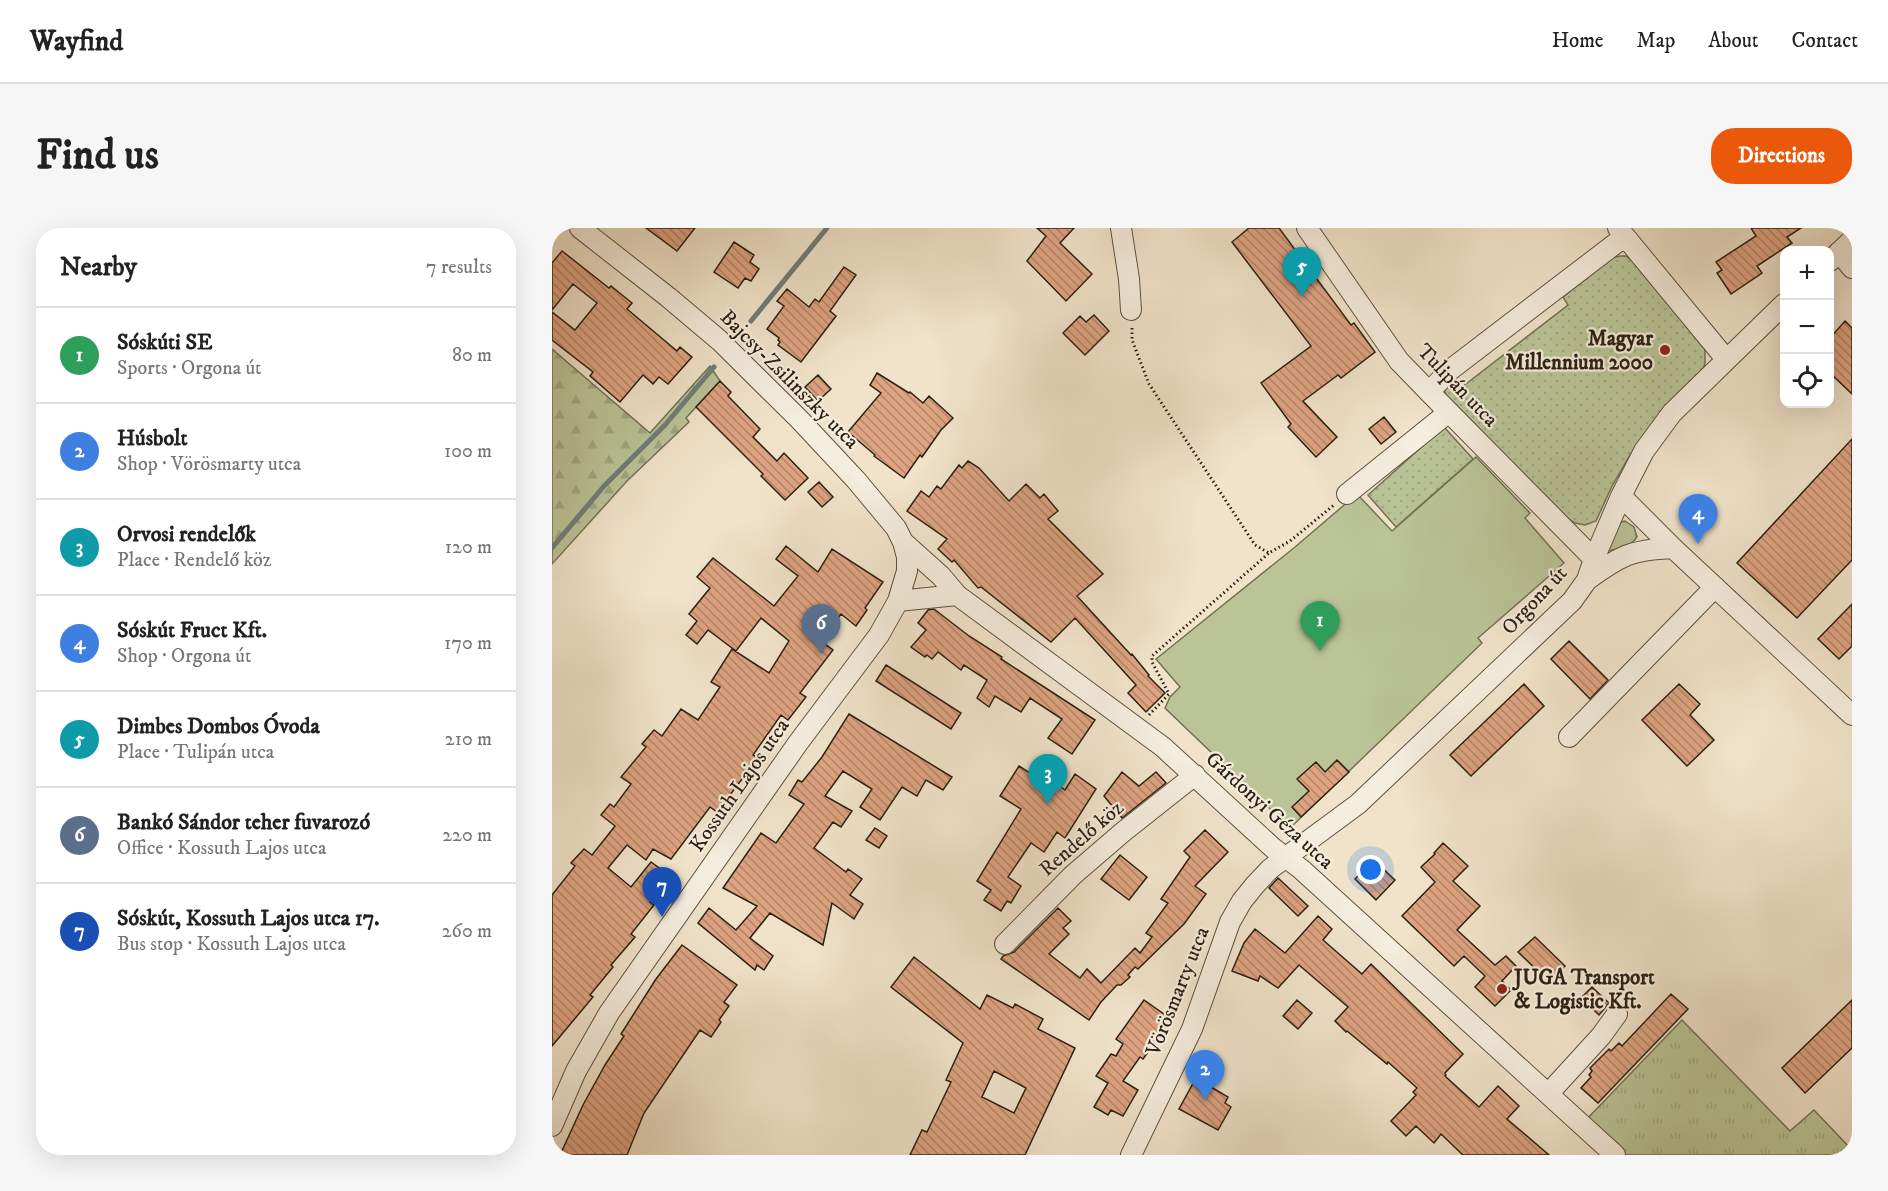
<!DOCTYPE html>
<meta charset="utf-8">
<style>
:root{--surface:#fff;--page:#f6f6f6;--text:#222;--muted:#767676;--line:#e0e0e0;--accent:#ea580c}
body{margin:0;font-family:"IM FELL DW Pica",serif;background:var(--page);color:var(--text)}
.controls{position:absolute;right:18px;top:18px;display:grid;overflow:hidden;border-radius:12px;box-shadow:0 6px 24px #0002}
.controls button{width:54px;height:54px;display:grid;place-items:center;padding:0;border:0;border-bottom:2px solid var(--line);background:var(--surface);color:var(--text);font:30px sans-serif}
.you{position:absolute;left:819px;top:642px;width:21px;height:21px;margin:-15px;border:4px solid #fff;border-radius:50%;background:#1a73e8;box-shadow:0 0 0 9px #1a73e833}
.badge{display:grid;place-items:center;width:39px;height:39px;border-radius:50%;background:var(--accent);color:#fff;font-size:20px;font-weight:700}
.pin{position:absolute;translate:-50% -50px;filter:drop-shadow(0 2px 3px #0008)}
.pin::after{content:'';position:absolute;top:32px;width:21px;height:18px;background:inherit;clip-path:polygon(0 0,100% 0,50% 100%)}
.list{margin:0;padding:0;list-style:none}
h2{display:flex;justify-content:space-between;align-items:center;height:78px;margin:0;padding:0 24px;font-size:26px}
h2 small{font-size:20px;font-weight:400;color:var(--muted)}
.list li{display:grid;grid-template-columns:39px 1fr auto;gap:18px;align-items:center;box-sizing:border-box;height:96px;padding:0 24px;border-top:2px solid var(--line)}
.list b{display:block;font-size:22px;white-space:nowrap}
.list p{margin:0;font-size:20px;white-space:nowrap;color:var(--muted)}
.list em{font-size:20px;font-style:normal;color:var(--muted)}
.icon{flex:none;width:33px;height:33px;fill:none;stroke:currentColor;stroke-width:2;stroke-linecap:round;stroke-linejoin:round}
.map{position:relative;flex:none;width:1300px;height:927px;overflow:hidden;border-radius:24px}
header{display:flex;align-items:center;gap:36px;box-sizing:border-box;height:84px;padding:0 30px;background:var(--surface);border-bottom:2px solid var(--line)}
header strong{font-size:28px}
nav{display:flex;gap:33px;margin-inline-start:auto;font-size:21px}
.intro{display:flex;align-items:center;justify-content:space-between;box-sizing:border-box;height:144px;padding:0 36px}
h1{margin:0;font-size:42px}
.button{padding:15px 27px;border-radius:24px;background:var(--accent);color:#fff;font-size:21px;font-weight:700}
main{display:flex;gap:36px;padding:0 36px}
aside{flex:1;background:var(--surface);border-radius:24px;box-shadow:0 6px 24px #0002}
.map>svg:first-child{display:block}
</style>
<header>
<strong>Wayfind</strong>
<nav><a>Home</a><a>Map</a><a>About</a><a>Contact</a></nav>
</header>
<div class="intro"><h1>Find us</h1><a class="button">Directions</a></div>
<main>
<aside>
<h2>Nearby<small>7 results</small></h2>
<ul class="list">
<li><span class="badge" style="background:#2e9e5b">1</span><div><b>Sóskúti SE</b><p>Sports · Orgona út</p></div><em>80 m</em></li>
<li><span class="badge" style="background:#3f7fe0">2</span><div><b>Húsbolt</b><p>Shop · Vörösmarty utca</p></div><em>100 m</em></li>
<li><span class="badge" style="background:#0f9aa8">3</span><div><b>Orvosi rendelők</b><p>Place · Rendelő köz</p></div><em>120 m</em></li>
<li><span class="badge" style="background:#3f7fe0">4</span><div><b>Sóskút Fruct Kft.</b><p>Shop · Orgona út</p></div><em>170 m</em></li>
<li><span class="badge" style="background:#0f9aa8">5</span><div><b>Dimbes Dombos Óvoda</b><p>Place · Tulipán utca</p></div><em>210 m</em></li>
<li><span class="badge" style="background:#5c6f8a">6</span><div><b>Bankó Sándor teher fuvarozó</b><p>Office · Kossuth Lajos utca</p></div><em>220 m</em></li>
<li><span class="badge" style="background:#1a4fb4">7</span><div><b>Sóskút, Kossuth Lajos utca 17.</b><p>Bus stop · Kossuth Lajos utca</p></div><em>260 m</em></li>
</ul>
</aside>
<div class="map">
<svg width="1300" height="927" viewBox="0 0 1300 927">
<defs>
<pattern id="grass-tufts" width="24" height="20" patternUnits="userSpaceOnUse" patternTransform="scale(1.5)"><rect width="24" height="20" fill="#bac497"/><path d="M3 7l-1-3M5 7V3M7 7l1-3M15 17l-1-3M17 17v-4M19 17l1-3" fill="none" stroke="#a0a881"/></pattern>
<pattern id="forest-firs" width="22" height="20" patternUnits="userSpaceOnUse" patternTransform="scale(1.5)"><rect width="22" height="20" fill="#bac497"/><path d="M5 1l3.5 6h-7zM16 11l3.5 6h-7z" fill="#a0a881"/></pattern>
<pattern id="park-dots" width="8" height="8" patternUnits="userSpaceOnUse" patternTransform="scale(1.5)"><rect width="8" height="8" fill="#bac497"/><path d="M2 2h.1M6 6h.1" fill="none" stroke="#a0a881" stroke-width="1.8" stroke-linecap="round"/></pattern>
<pattern id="building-back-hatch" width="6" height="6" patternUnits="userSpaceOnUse" patternTransform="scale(1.5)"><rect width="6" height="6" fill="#dea381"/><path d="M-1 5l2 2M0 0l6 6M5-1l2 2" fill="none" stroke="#b48468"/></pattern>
</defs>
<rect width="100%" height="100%" fill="#f0e3ca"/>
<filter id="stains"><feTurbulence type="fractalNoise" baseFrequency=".00333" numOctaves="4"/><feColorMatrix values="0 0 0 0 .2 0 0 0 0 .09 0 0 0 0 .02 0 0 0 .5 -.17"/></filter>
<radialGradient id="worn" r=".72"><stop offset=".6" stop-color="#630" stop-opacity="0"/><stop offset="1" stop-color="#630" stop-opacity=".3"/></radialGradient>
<path fill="url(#grass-tufts)" stroke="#737254" stroke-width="1.5" d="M1073 293 1082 299 1085 309C1079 318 1066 323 1056 322L1068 294Z
M1130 792 1238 903 1262 882 1300 922V927H1072L1034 892Z"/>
<path fill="url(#forest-firs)" stroke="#737254" stroke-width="1.5" d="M0 121 98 205 158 138 168 153 134 190 137 194 75 253 0 336Z"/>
<path fill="url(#park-dots)" stroke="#737254" stroke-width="1.5" d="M1068 28H1074L1081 33 1153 117V135L1151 142 1112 180 1077 229 1060 258 1044 293 1033 297 1023 295 1014 289 895 168 893 164V159L903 149 910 159 1016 77 1011 69 1060 30Z
M892 199 921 231 844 299 816 267Z"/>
<path fill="#bac497" stroke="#737254" stroke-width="1.5" d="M924 229 978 285 973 290 1012 335 926 410 930 415 738 600 613 480 618 469 628 459 604 431 743 319 805 266 840 303Z"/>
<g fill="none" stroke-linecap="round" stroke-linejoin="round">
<path stroke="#707e7a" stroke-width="5" d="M199 93 275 0
M0 320 52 258 113 197 162 139"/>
</g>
<path fill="url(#building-back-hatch)" stroke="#2c2112" stroke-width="1.5" fill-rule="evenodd" d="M94 0H143L125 23Z
M485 0H522L508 15 540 46 514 73 475 33 494 8Z
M697 0H727L799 97 802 95 823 124 789 150 786 147 751 173 785 209 764 229 736 199 739 196 709 155 759 118 680 14Z
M1199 0H1249L1235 9 1240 15 1205 38 1210 45 1179 66 1165 45 1170 42 1164 34 1204 8Z
M182 14 202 27 198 34 207 41 199 53 193 50 186 60 162 44Z
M10 23 57 60 59 58 80 75 75 81 125 123 128 119 140 129 116 156 107 149 101 156 91 147 68 174 38 148 41 144 0 112V84L23 102 45 75 21 56 0 82V35Z
M292 39 304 47 278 83 284 88 249 134 226 117 228 114 226 112 227 110 215 101 232 78 225 73 235 61 257 79 263 71 267 74Z
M542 87 557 103 533 127 511 105 528 88 534 94Z
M1293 93 1300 100V166L1278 145V110Z
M325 145 357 165 358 164 371 175 377 168 401 190 389 202 370 229 368 227 352 250 322 228 323 227 296 204 329 165 318 157Z
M266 147 279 161 266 173 253 159Z
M168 153 179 164 176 168 208 201 201 209 225 233 232 225 256 250 233 272 209 248 211 246 144 179Z
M832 189 844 204 829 216 817 201Z
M1300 211V332L1245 390 1185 335Z
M416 233 427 240 457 273 474 256 488 270 492 266 506 283 496 291 551 346 525 368 579 427 580 426 597 447 596 448 613 465 594 484 576 465 584 457 523 390 499 414 429 359 426 360 402 332 400 334 386 321 395 311 355 283 369 263 377 269 385 258 389 261 407 237 410 240Z
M267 254 281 269 270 279 256 264Z
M234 318 266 344 280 321 331 354 313 380 315 382 304 398 289 386 269 413 281 422 248 465 254 469 236 492 229 487 201 527 206 530 165 584 158 579 119 631 101 621 94 632 75 617 56 640 79 659 99 634 118 648 98 674 102 677 79 706 83 709 59 737 61 739 38 767 41 769 0 818V667L23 638 19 635 32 621 40 627 63 598 49 587 58 576 62 579 79 556 69 549 94 519 90 516 102 502 110 508 129 481 146 492 168 459 159 454 180 421 217 445 237 413 209 390 184 423 156 402 145 416 134 407 145 393 137 386 158 360 145 349 161 330 222 378 246 348 224 331Z
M1300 376V418L1287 431 1266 411Z
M382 381 417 408 450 429 449 431 543 492 520 526 496 510 510 491 478 470 469 484 443 468 437 479 425 470 435 452 412 437 409 442 386 424 380 431 375 427 373 429 359 419 374 402 366 395 376 382Z
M1017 413 1056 452 1038 471 999 431Z
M334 437 409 485 399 501 324 453Z
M972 456 992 478 919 548 898 527Z
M1127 456 1148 476 1138 487 1162 512 1135 538 1090 492Z
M297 486 400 549 391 562 374 552 365 568 350 559 328 592 308 579 320 561 291 543 273 568 300 583 289 599 281 594 262 620 294 644 296 641 310 651 298 667 311 676 302 691 280 675 271 717 218 685 198 710 221 728 212 742 205 737 203 742 146 695 157 680 184 702 205 678 171 660 209 605 224 615 252 576 237 567 246 552 250 554 270 529Z
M785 532 797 544 749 589 740 579 757 563 745 551 764 534 773 544Z
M467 538 502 561 505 556 513 562 523 546 544 561 513 610 505 604 492 624 479 615 456 649 469 658 459 675 455 673 449 683 432 672 439 662 425 653 469 581 448 568Z
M570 544 587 558 604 544 614 555 570 590 552 568Z
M323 600 335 608 327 620 314 612Z
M653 602 676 624 643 658 654 666 632 696 586 741 583 739 576 747 578 749 569 757H565L549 774 537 792 449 731 451 728 462 724 506 680 519 693 511 700 517 706 497 726 528 750 535 741 549 755 583 720 588 725 600 709 594 705 616 675 609 671 638 629 632 623Z
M891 615 916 638 901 653 928 678 905 702 943 737 954 728 964 738 950 753 959 762 943 778 923 759 933 748 912 728 902 738 850 688 883 654 869 639 883 626 882 625Z
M568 627 595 649 577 672 549 651Z
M822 632 843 652 824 672 803 651Z
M726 650 756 678 746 688 717 660Z
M766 688 780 701 771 712 810 746 819 736 911 826 893 845 894 847 893 848 927 879 946 858 967 878 955 891 997 927H911L889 906 882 915 864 898 854 908 839 893 864 867 861 864 865 860 836 834 835 836 795 803 794 804 783 793 796 779 747 737 726 760 708 748 706 753 680 743 692 715 703 701 733 725Z
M983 709 1013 738 997 754 966 724Z
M130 717 185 757 172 774 177 778 167 792 169 794 159 809 148 802 92 885 75 927H8L31 877 53 837 72 808 69 806 104 751Z
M362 729 428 781 435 767 461 780 463 776 491 791 486 801 523 820 473 927H358L370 902 375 904 399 854 394 852 411 815 339 759ZM442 843 474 860 462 885 430 869Z
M1040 759 1057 775 1047 787 1029 770Z
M1119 766 1136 781 1046 875 1029 860 1039 849 1037 847 1040 843 1038 840 1057 821 1059 823 1067 815 1070 818Z
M592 772 619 791 600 821 599 820 591 831 588 829 571 853 586 862 571 888 559 882 556 887 542 879 556 855 544 848 559 826 564 828 571 816 564 811Z
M745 772 760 785 746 801 731 788Z
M1300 772V820L1253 865 1230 840Z
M644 850 676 869 673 875 679 879 666 902 627 881Z"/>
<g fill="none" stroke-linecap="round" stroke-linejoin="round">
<g stroke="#5d5240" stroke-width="22">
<path id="minor" d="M569 0 577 51 579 82
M755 0 847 133 877 164 1042 331
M1066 0 1174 131
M1287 24 1300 40
M1278 33 1300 12
M877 164 898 142 1072 9
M795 266 897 184
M1069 268 1121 320 1300 487
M351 314 389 348 405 367 611 519 721 620 749 641 1063 927
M1035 352C1069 327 1079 322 1121 320
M346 373 405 367
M1017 509 1163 359
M453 716 521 647 571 604 643 547
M997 865 1049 808 1065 786
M0 898 24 843 57 785 246 515 327 407 346 373 355 343V329L351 314 344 300 304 252 247 191 167 112 116 69 28 0
M579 927 640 801 678 694 690 673 703 657 718 641 806 576 1020 373 1035 352 1042 331 1069 268 1092 223 1120 185 1232 76"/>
</g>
<path stroke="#2c2112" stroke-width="3" stroke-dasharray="1.5 3" stroke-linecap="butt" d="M580 100V112L597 156 703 317 717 325 738 313 782 277
M597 487 617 466 600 434V428L717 325"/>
<use href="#minor" stroke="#f5eddd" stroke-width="20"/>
</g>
<g fill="#8f2418" stroke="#f5eddd" stroke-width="2">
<circle cx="1113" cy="122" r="6"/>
<circle cx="950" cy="761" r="6"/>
</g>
<g text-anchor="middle" stroke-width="4.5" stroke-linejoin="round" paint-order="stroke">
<g font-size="21" font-weight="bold" fill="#2c2112" stroke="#f5eddd" text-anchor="end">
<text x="1101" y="117">Magyar<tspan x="1101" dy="24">Millennium 2000</tspan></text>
<text x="962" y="756" text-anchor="start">JUGA Transport<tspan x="962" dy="24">&amp; Logistic Kft.</tspan></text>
</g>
<g font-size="21" fill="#2c2112" stroke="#f5eddd">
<text transform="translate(238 151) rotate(45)" y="7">Bajcsy-Zsilinszky utca</text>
<text transform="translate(906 157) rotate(46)" y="7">Tulipán utca</text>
<text transform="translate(982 372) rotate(-47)" y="7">Orgona út</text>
<text transform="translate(187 557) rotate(-55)" y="7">Kossuth Lajos utca</text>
<text transform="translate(718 582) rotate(42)" y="7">Gárdonyi Géza utca</text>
<text transform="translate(529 610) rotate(-41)" y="7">Rendelő köz</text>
<text transform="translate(625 763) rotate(-68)" y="7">Vörösmarty utca</text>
</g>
</g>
<rect width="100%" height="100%" filter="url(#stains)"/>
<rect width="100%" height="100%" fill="url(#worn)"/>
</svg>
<div class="controls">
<button>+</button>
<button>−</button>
<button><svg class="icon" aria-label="locate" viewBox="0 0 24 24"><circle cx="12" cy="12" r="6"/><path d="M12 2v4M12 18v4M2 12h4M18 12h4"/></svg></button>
</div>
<div class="you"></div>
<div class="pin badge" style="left:768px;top:423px;background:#2e9e5b">1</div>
<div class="pin badge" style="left:653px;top:872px;background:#3f7fe0">2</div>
<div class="pin badge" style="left:496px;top:576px;background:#0f9aa8">3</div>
<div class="pin badge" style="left:1146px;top:316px;background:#3f7fe0">4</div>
<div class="pin badge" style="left:750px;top:69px;background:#0f9aa8">5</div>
<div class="pin badge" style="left:269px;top:426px;background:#5c6f8a">6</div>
<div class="pin badge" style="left:110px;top:689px;background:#1a4fb4">7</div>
</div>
</main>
